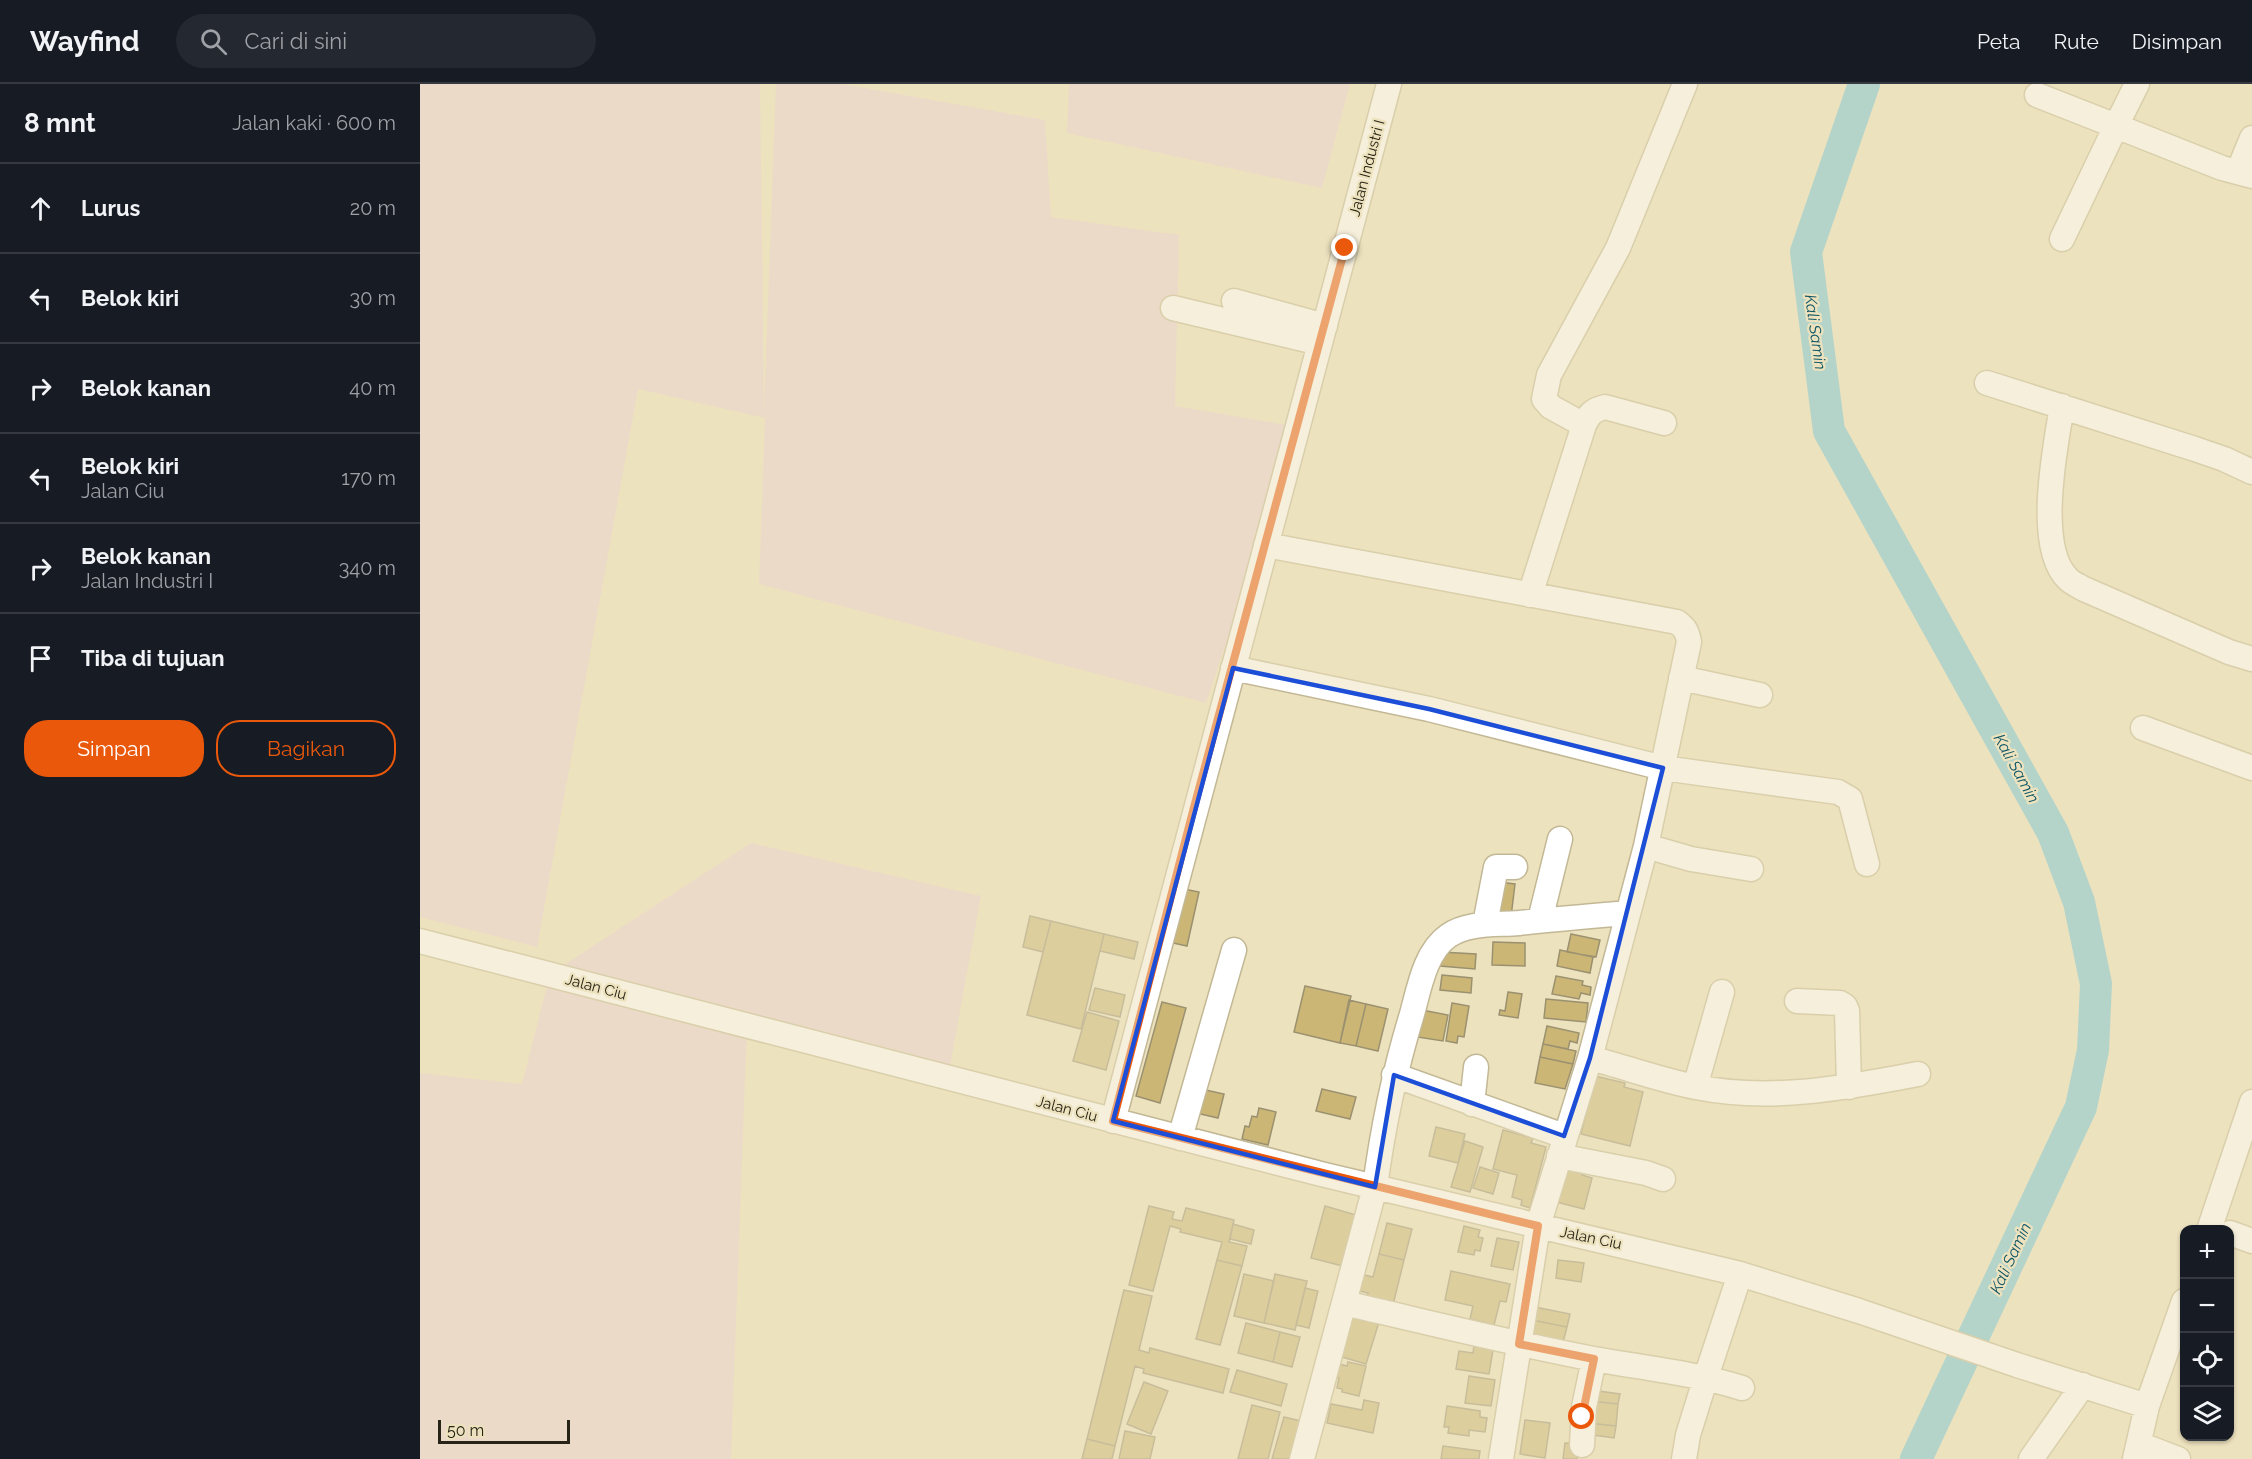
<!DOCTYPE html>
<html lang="id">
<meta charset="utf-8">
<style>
:root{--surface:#171b24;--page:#242831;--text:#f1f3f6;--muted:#9ea1a6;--line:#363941;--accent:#ea580c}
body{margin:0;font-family:Raleway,sans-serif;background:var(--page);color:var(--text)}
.controls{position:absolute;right:18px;bottom:18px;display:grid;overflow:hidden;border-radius:12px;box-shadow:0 2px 4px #0004}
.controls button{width:54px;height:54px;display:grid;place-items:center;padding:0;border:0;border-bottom:2px solid var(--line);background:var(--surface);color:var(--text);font:30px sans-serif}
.scale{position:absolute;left:18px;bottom:15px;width:132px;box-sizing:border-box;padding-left:6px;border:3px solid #272316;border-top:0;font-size:16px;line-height:21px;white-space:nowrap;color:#272316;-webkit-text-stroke:4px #ede2be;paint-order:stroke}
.stop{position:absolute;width:18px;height:18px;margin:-14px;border:4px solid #ea580c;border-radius:50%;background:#fff}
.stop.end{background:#ea580c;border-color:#fff;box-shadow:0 2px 6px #0008}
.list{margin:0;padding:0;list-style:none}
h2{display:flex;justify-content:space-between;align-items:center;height:78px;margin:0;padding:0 24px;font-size:26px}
h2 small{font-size:20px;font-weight:400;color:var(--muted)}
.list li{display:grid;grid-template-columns:39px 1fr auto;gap:18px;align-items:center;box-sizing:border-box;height:90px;padding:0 24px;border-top:2px solid var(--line)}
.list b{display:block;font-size:22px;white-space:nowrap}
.list p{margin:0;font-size:20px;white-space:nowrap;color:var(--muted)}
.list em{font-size:20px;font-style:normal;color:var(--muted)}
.actions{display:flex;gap:12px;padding:18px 24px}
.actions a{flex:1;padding:14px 0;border:2px solid var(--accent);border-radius:24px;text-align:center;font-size:21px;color:var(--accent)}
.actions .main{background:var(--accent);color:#fff}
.icon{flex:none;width:33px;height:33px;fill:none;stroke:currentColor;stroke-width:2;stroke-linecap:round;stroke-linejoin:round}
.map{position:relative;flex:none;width:1832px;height:1375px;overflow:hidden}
header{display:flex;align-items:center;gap:36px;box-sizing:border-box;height:84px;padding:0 30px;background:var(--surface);border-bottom:2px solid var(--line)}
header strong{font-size:28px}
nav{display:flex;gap:33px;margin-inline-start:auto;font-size:21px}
.search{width:420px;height:54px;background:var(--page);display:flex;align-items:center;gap:15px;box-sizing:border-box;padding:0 21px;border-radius:33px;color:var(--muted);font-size:22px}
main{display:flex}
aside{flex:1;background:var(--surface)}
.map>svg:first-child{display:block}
</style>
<header>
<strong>Wayfind</strong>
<div class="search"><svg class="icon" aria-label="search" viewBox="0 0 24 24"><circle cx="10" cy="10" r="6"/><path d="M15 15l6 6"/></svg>Cari di sini</div>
<nav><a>Peta</a><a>Rute</a><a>Disimpan</a></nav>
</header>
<main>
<aside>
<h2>8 mnt<small>Jalan kaki · 600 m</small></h2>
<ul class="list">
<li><svg class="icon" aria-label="ahead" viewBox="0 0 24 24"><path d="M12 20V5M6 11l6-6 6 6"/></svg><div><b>Lurus</b></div><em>20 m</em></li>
<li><svg class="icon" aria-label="left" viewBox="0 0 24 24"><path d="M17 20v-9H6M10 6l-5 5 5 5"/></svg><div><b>Belok kiri</b></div><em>30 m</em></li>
<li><svg class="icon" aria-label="right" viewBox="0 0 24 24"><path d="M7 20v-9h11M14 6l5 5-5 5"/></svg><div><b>Belok kanan</b></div><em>40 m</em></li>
<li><svg class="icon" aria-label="left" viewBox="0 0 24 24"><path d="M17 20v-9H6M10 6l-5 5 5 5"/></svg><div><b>Belok kiri</b><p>Jalan Ciu</p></div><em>170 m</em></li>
<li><svg class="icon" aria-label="right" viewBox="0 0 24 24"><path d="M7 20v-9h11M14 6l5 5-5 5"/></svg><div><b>Belok kanan</b><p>Jalan Industri I</p></div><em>340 m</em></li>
<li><svg class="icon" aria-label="arrive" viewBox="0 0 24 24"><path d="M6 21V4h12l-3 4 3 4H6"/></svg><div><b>Tiba di tujuan</b></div></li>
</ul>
<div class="actions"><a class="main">Simpan</a><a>Bagikan</a></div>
</aside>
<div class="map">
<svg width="1832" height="1375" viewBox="0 0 1832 1375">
<rect width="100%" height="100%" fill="#ede2be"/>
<path fill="#ebd0d4" d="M0 0H340L344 328 356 0H422L625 36 631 133 759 151 755 322 878 343 786 619 339 500 345 334 218 305 117 863 0 833Z
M649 0H930L902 104 647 49Z
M331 759 561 812 528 993 327 940 311 1375H0V989L102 1000 130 890Z"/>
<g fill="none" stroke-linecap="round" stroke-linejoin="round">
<path stroke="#70c3da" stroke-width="32" d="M1444 0 1386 168 1409 347 1633 749 1659 818 1676 900 1673 966 1661 1023 1496 1375"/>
</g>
<path fill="#cbb675" stroke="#9b9170" stroke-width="1.5" d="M1078 798 1095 800 1091 833 1074 831Z
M764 805 779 808 767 862 753 859Z
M610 832 631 837 623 868 603 863Z
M631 837 684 850 661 945 607 931Z
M684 850 718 858 714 875 680 867Z
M1151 850 1180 856 1176 873 1147 868Z
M1073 858 1105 859V882L1072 881Z
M1140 866 1173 873 1170 889 1137 882Z
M1021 868 1056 870 1055 885 1020 882Z
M1022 891 1052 894 1051 909 1020 906Z
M1136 892 1163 897 1162 901 1171 903 1170 911 1161 909 1159 915 1132 910Z
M885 902 931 912 920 959 874 948Z
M675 904 705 911 700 933 669 926Z
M1088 908 1102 910 1098 934 1079 931 1080 926 1085 927Z
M1126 915 1168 919 1166 938 1124 934Z
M929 916 946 920 936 962 920 959Z
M742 918 766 924 740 1019 716 1012Z
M1032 919 1049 922 1044 953 1038 952 1037 959 1026 957Z
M946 920 968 925 958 967 936 962Z
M1002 926 1028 931 1023 957 997 953Z
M667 928 699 937 686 986 653 977Z
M1127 942 1159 949 1157 959 1150 957 1148 965 1123 960Z
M1123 960 1156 967 1153 980 1120 973Z
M1120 973 1153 980 1145 1005 1115 999Z
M1175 992 1205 999 1204 1003 1223 1008 1210 1062 1161 1050Z
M781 1005 804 1010 798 1034 776 1029Z
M902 1005 936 1013 930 1035 896 1027Z
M839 1024 856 1028 848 1061 822 1055 825 1042 829 1043 832 1032 837 1033Z
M1016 1043 1045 1050 1038 1079 1009 1072Z
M1083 1046 1113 1054 1111 1059 1126 1063 1110 1124 1101 1121 1102 1116 1092 1113 1097 1091 1073 1085Z
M1045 1057 1063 1063 1050 1108 1031 1103Z
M1142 1076 1164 1082 1162 1091 1172 1094 1164 1125 1132 1117Z
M1060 1083 1079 1089 1073 1110 1053 1104Z
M729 1122 754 1128 752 1135 762 1137 766 1124 814 1136 809 1158 827 1162 822 1182 797 1176 802 1158 760 1148 761 1145 750 1142 733 1207 709 1201Z
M905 1122 936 1131 923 1182 891 1174Z
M967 1139 992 1145 984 1176 959 1170Z
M813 1140 834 1146 831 1160 810 1155Z
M1044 1142 1060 1146 1058 1153 1063 1154 1060 1167 1055 1166 1054 1171 1038 1168Z
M1077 1154 1099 1158 1093 1186 1071 1182Z
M959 1170 984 1176 972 1225 945 1218 948 1209 936 1206 940 1190 953 1193Z
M797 1176 822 1182 800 1261 776 1255Z
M1138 1176 1164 1179 1161 1198 1136 1194Z
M1031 1187 1090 1200 1086 1218 1080 1217 1074 1241 1050 1235 1053 1222 1025 1216Z
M824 1190 854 1197 844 1239 814 1232Z
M855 1190 887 1197 875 1246 844 1239Z
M885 1204 898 1207 889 1244 876 1241Z
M704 1206 732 1212 719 1266 729 1269 730 1264 809 1285 803 1309 723 1289 724 1285 715 1282 695 1362 667 1355Z
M1110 1222 1150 1230 1147 1243 1107 1235Z
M928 1229 959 1238 946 1280 915 1271Z
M1107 1235 1147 1243 1143 1258 1104 1250Z
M826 1239 860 1248 853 1278 818 1269Z
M860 1248 880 1253 872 1283 853 1278Z
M1054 1262 1073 1266 1069 1290 1036 1285 1039 1267 1053 1269Z
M928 1278 946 1282 939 1312 922 1308V1305L917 1304 919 1294 916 1293 919 1280 927 1282Z
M817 1286 867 1300 861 1322 810 1308Z
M1049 1292 1075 1296 1071 1322 1045 1319Z
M724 1298 748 1307 731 1350 707 1340Z
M1171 1306 1200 1310 1198 1320 1170 1317Z
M944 1316 959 1319 953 1349 907 1339 911 1320 942 1326Z
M1170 1317 1198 1320 1196 1342 1167 1339Z
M832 1321 860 1328 848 1375H818Z
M1027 1322 1060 1327V1333L1067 1334 1065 1348 1049 1346V1352L1028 1349 1029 1343H1024Z
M864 1333 881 1337 870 1375H852Z
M1105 1336 1130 1339 1125 1374 1100 1370Z
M1167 1339 1196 1342 1194 1354 1166 1350Z
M705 1347 735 1353 730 1375H699Z
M667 1355 695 1362 692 1375H662Z
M1145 1359 1159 1360 1157 1375H1143Z
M1023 1362 1060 1367 1059 1375H1021Z"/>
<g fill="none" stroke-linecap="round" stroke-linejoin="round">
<g stroke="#c3b895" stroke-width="27">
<path id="minor" d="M1717 0 1696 42 1802 84 1832 92
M1617 11 1696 42 1642 155
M1818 88 1832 54
M814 217 905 242
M753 224 900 259
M1567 299 1775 365 1804 375 1832 388
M1642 322C1635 365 1615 463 1648 495 1652 499 1659 502 1664 505L1809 568 1832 575
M1164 341C1169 330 1173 326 1185 323L1244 339
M846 461 1257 538C1265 544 1267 547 1269 558L1226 762 1170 974 1118 1142 1081 1375
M1110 511 1164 341 1131 323 1124 315 1129 291 1198 164 1265 0
M813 584 1009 625 1243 684 1418 708 1430 715 1447 780
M1261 594 1340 611
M1723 644 1832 684
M1226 762 1271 775 1331 785
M1120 836 1140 755
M1065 840 1076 783H1095
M0 857 905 1091 1320 1190 1439 1227 1597 1281 1727 1322
M1377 917 1420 919 1425 922 1427 927 1429 1003
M1170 974C1205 983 1240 996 1276 1003 1350 1018 1425 1004 1498 990
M974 991 1144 1052
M1275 1003 1302 908
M1052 1020 1056 983
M693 1037C783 691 877 346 969 0
M760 1054 814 866
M1139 1072 1226 1089 1243 1095
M1789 1146 1832 1018
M1810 1149 1832 1157
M924 1219C1007 1238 1090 1259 1174 1275 1224 1284 1274 1289 1322 1304
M1719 1360 1758 1375
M1162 1361 1164 1323 1174 1275
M882 1375 955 1103C963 1042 974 989 992 930 999 905 1005 868 1028 852 1048 838 1076 841 1099 839 1135 835 1172 832 1208 829
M1264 1375 1268 1351 1286 1293 1320 1190
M1611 1375 1663 1301
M1715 1375 1727 1322 1764 1217"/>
</g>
<use href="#minor" stroke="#fff" stroke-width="24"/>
</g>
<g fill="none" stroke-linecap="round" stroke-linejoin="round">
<path stroke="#ea580c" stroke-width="8" d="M925 164 773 727 693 1037 1118 1142 1099 1260 1174 1275 1162 1333"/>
</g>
<path d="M0 0H1832V1375H0ZM813 584 1009 625 1243 684 1170 974 1144 1052 974 991 955 1103 693 1037Z" fill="#ede2be" fill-opacity=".55" fill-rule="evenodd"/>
<path fill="none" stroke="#1d4ed8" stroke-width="4.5" stroke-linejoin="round" d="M813 584 1009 625 1243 684 1170 974 1144 1052 974 991 955 1103 693 1037Z"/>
<g text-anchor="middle" stroke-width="4.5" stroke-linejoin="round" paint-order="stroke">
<g font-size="15" fill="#272316" stroke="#ede2be">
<text transform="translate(947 84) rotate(-75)" y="5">Jalan Industri I</text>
<text transform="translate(176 903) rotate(15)" y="5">Jalan Ciu</text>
<text transform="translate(647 1025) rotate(15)" y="5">Jalan Ciu</text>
<text transform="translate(1171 1154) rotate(12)" y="5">Jalan Ciu</text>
</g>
<g font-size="16" font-style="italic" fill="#0e5666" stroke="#ede2be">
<text transform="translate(1396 248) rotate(82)" y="6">Kali Samin</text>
<text transform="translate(1597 684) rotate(61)" y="6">Kali Samin</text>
<text transform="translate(1590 1174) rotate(-65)" y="6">Kali Samin</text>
</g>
</g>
</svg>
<div class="controls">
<button>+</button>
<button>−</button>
<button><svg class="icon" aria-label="locate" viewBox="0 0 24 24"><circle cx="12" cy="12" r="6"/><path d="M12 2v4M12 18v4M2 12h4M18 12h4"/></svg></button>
<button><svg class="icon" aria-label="layers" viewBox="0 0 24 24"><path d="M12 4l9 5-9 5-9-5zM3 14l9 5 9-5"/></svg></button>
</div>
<div class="scale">50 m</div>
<div class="stop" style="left:1162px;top:1333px"></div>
<div class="stop end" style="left:925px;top:164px"></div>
</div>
</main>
